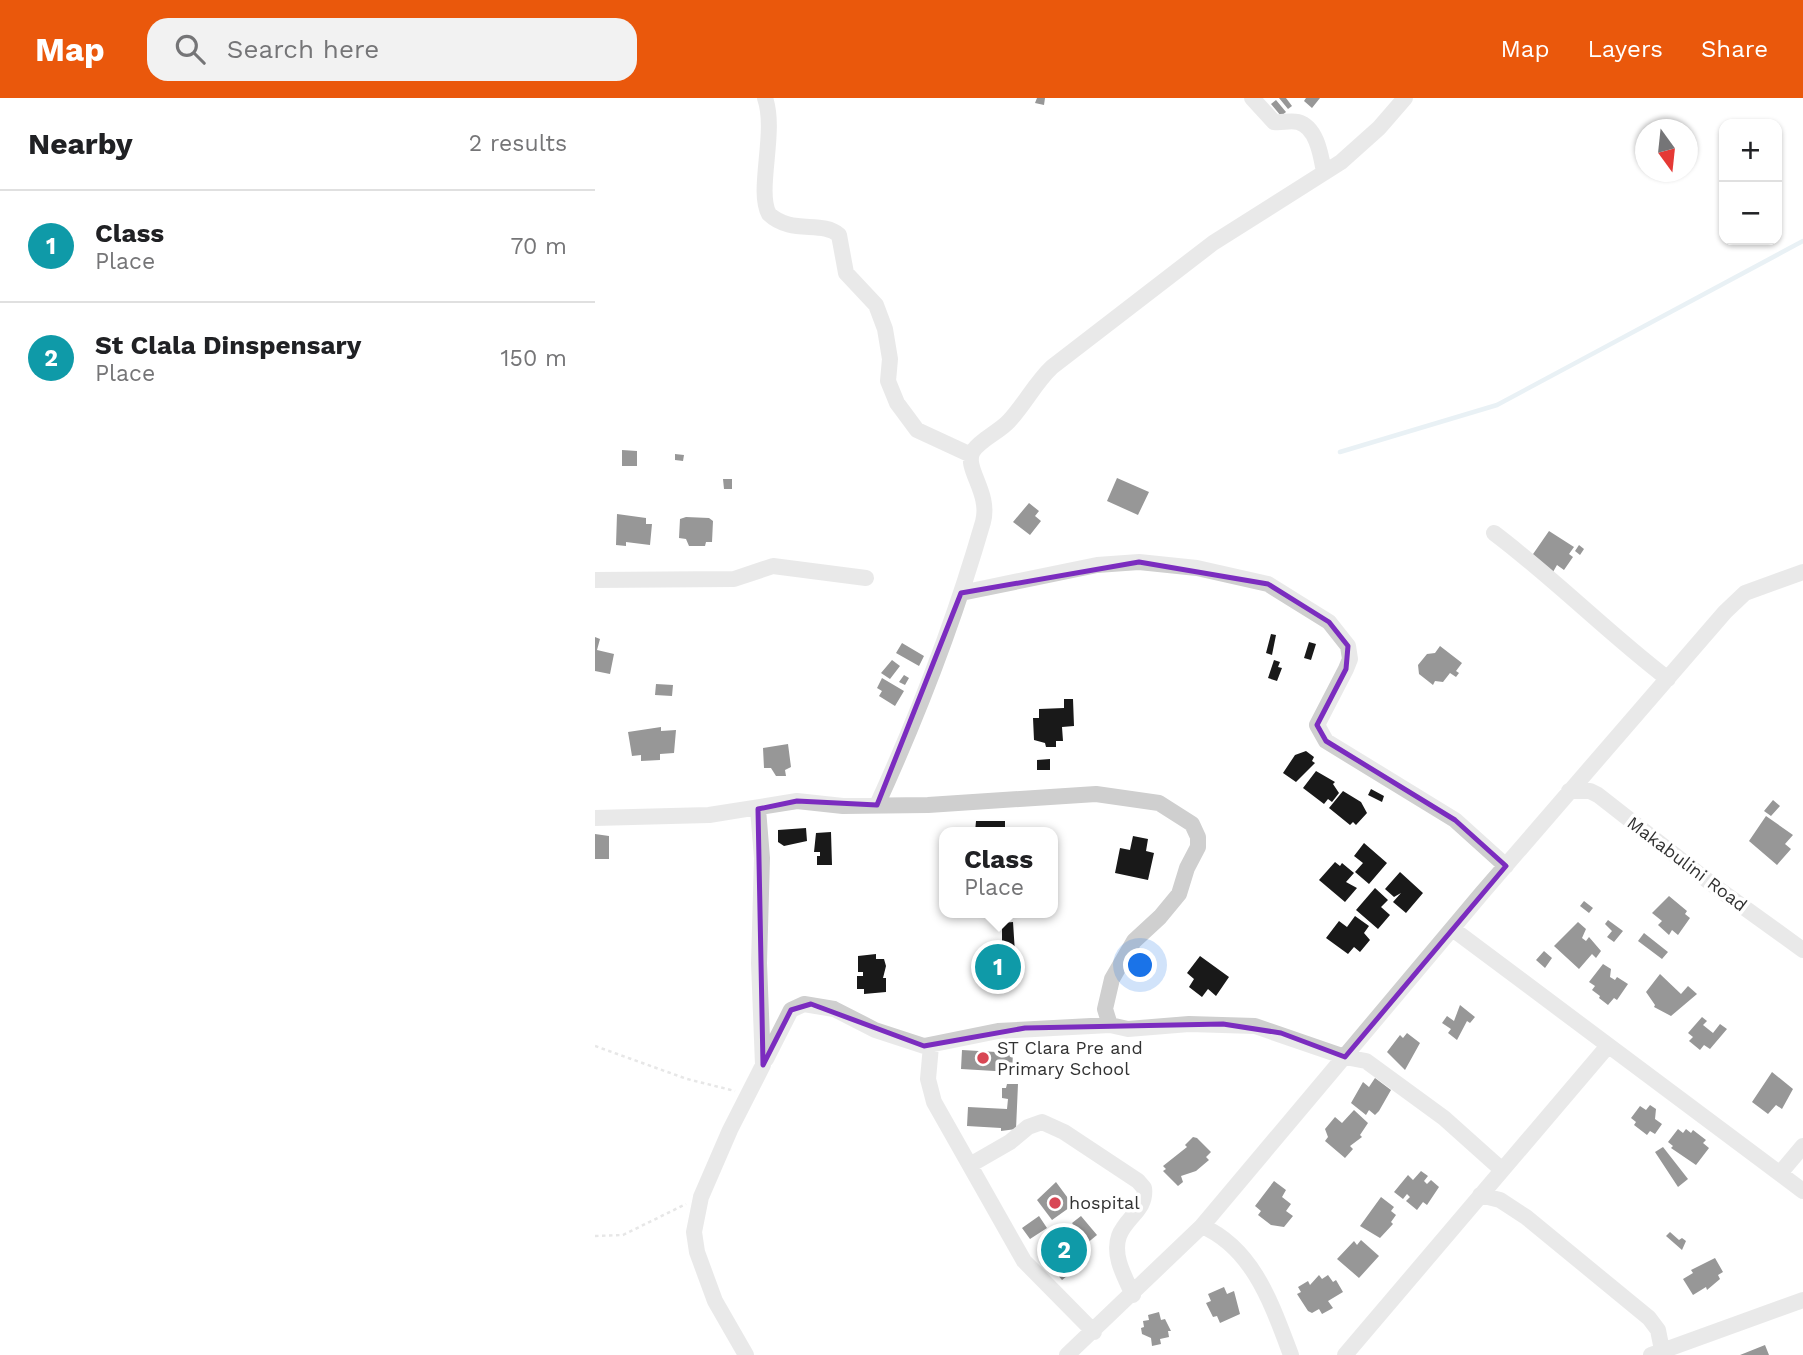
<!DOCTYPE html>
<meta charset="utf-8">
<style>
:root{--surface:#fff;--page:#f2f2f2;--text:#202124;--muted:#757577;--line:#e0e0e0;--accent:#ea580c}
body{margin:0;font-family:"Work Sans",sans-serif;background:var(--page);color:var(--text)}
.controls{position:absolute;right:21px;top:21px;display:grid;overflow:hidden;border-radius:14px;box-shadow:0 2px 5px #0004}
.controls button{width:63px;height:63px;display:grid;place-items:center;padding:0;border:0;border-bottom:2px solid var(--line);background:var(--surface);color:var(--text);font:35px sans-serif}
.compass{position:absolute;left:1040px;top:21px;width:63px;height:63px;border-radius:50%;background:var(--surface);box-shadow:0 2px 5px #0004;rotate:165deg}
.you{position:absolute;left:546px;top:868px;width:24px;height:24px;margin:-18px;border:5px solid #fff;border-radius:50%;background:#1a73e8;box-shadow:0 0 0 10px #1a73e833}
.badge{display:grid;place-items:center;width:46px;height:46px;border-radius:50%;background:var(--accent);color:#fff;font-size:23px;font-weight:700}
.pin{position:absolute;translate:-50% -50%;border:4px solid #fff;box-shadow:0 2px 7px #0006}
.popup{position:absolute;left:344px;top:729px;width:119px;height:91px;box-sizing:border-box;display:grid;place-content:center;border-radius:14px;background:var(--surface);filter:drop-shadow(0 2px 5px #0005);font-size:23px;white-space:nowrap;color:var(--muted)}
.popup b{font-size:26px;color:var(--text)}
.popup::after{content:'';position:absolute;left:50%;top:100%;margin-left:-14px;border:14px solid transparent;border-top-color:var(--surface)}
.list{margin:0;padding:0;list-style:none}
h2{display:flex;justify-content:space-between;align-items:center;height:91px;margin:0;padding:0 28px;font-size:30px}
h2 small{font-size:23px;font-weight:400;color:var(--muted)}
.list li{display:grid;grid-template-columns:46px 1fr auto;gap:21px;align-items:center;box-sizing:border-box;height:112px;padding:0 28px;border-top:2px solid var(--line)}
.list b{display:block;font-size:26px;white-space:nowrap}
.list p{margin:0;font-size:23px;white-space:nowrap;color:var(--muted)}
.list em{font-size:23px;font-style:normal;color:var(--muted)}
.icon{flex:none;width:38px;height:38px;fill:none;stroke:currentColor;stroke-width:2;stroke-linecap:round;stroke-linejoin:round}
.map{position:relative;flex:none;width:1208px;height:1257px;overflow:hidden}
header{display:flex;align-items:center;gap:42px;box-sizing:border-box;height:98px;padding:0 35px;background:var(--accent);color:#fff}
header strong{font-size:33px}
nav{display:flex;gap:38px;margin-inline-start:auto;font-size:24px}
.search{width:490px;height:63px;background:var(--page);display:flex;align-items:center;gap:18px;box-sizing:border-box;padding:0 24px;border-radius:21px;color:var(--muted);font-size:26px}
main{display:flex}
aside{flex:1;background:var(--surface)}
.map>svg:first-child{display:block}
</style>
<header>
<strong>Map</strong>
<div class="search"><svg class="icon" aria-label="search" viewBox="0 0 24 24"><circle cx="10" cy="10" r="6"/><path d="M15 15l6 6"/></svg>Search here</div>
<nav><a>Map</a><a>Layers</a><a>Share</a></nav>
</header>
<main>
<aside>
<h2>Nearby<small>2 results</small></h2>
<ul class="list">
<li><span class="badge" style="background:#0f9aa8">1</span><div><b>Class</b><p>Place</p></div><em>70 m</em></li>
<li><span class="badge" style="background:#0f9aa8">2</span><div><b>St Clala Dinspensary</b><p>Place</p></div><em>150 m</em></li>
</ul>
</aside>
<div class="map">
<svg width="1208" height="1257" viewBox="0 0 1208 1257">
<rect width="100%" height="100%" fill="#fff"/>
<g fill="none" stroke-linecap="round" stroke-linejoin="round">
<path stroke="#cee0e9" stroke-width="4.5" d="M745 354 902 307 1208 143"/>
</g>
<path fill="#191919" d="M442 0H450L449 7 440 5Z
M684 0H691L697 8 693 11Z
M711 0H725L717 10 709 3Z
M681 2 691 14 686 18 676 6Z
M27 352 42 353V368H27Z
M80 356 89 357 88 363 80 362Z
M522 380 554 394 543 417 512 403Z
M128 381H137V391H129Z
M434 405 444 413 440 418 446 423 435 437 418 424Z
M22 416 51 420V426H57L55 447 31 444V448L21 447Z
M91 419 114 420 118 423 117 444H111L110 448H94L91 441 84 440 85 421Z
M954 433 979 449 974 456 978 459 969 472 962 467 958 474 936 459Z
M984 447 989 451 985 457 980 453Z
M676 536 681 537 677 557 671 555Z
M0 539 5 541 2 552 19 556 15 576 0 573Z
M714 544 721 546 716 562 709 560Z
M307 545 329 558 324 568 301 555Z
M845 548 867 565 861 573 864 575 861 579 855 575 848 584 840 583 838 587 824 576 823 567 832 556 840 555Z
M297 562 305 568 295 581 286 575Z
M679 562 685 564 683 569 687 570 682 583 673 580Z
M309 577 314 580 310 587 304 584Z
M287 580 309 593 300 608 284 598 287 593 282 590Z
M61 586 78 587 77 598 60 597Z
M469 601H478L479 628 467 629 468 643H461V649H451L450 645 439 642 438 620H444V611L469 610Z
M66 629V633L81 632 79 655 65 656V662L46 663V657L37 658 33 634Z
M193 646 196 669 190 672 191 678H181L176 670H169L168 650Z
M711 653 719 659 717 663 720 665 701 684 688 675 700 657Z
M455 661V672H442V662Z
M721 673 740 684 738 686 744 695 737 704 733 701 729 706 708 690Z
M776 691 789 698 787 704 773 697Z
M748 693 766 704 772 715 761 727 758 724 755 727 734 710Z
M1178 702 1185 708 1176 718 1169 713Z
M1171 718 1198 737 1190 746 1196 751 1182 767 1154 743Z
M381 723H410V734H380Z
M211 730 212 743 189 748 183 744V732Z
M236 734 237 767H222V758H225V754H219L221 735Z
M0 736 14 738V761H0Z
M538 738 553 741 551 753 559 755 553 782 520 775 525 750 535 752Z
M769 745 792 765 774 786 760 774 768 765 759 758Z
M740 764 745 768 747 765 759 775 751 784 762 790 750 804 724 782Z
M805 774 828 795 811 815 798 804 806 795 799 799 790 791Z
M780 790 793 802 786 809 795 817 783 831 761 812Z
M1074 798 1092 813 1090 816 1095 820 1083 837 1077 832 1074 837 1063 827 1067 823 1057 815Z
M989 803 998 810 994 815 985 808Z
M392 815H412L413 820H392Z
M760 818 774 828 769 835 775 842 765 854 759 849 753 856 731 840 744 823 752 829Z
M1013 822 1028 833 1019 844 1012 839 1017 833 1010 826Z
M418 824 420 855 407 854V825Z
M983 824 991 831 987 840 991 843 994 839 1006 853 1001 860 997 856 984 871 959 848Z
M1049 835 1073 854 1067 861 1043 843Z
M949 853 957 860 950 870 941 862Z
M281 856V861H289L291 868 288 880H291V894L269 896V891H262V878H268V874H263V858Z
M386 857 420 859 419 881H414L413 887 397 888 396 882 386 879Z
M605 858 634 879 621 898 613 891 607 899 594 889 599 881 592 875Z
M1008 866 1016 871 1015 879 1020 882 1022 879 1033 886 1022 902 1019 900 1013 907 1004 900 1005 898 997 892 1000 888 994 884Z
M1065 876 1086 896 1093 888 1102 896 1076 918 1059 909 1060 907 1051 894Z
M865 907 880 919 875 925 872 923 862 942 853 935 856 931 847 925 852 918 859 923Z
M1107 919 1112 923 1108 927 1118 935 1125 926 1132 931 1115 951 1109 947 1105 952 1094 943 1098 939 1093 935Z
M812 935 825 945 810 972 792 954 805 937 808 940Z
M367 952 418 955 417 974 366 971Z
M1177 974 1198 991 1187 1011 1181 1007 1173 1016 1157 1004Z
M780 980 796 992 784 1013 780 1017 774 1012 771 1017 756 1005 768 984 774 989Z
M412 986H423L421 1031 406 1033V1030L372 1028 373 1009 412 1011 413 1001 407 1000V990H411Z
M1055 1007 1061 1011 1060 1021 1067 1026 1060 1036 1055 1033 1052 1037 1039 1027 1041 1024 1036 1020 1045 1008 1051 1012Z
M759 1012 773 1025 765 1037 767 1039 755 1048 758 1051 750 1060 730 1043 733 1039 730 1031 740 1019 747 1025Z
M1083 1031 1088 1035 1091 1031 1096 1035 1098 1032 1111 1042 1108 1045 1114 1050 1101 1067 1076 1050 1078 1048 1073 1044Z
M598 1039 602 1040 616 1054 611 1059 614 1062 601 1073 586 1078 588 1084 583 1088 568 1073 571 1071 568 1068 592 1049 590 1047Z
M1068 1049 1093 1081 1083 1089 1060 1054Z
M826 1073 833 1078 829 1083 832 1086 836 1082 844 1089 832 1107 828 1104 822 1112 811 1103 815 1099 812 1096 808 1101 799 1094 813 1077 818 1082Z
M679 1083 691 1092 687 1099 696 1106 691 1113 698 1118 689 1129 676 1127 663 1117 666 1113 660 1108Z
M461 1084 478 1107 457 1122 442 1102Z
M786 1099 799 1109 796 1113 801 1117 796 1124 798 1126 785 1140 765 1128Z
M444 1118 452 1130 435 1141 427 1130Z
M486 1118 502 1137 491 1146 494 1149 482 1159 479 1156 474 1161 482 1170 467 1182 443 1154 458 1141 462 1146 481 1130 477 1125Z
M1075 1134 1084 1142 1087 1140 1091 1143 1087 1152 1071 1138Z
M766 1142 784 1158 764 1180 742 1161 759 1143 762 1147Z
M1120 1160 1128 1174 1123 1177 1125 1181 1112 1192 1111 1189 1098 1197 1088 1181 1098 1175 1096 1172Z
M724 1177 727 1181 733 1177 738 1184 741 1182 748 1194 733 1203 738 1210 727 1216 724 1211 717 1215 713 1213 702 1196 706 1194 703 1189 713 1183 715 1187Z
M629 1189 632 1196 639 1193 645 1216 625 1225 622 1218 618 1219 611 1205 616 1203 613 1196Z
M564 1214 566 1222 570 1221 576 1233H573L574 1239 565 1241 566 1246 557 1248 556 1240 547 1236 546 1230 549 1229 548 1223 554 1222 553 1217Z
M1170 1247 1174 1257H1145Z"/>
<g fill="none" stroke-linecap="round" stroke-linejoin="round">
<path stroke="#c9c9c9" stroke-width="2.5" stroke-dasharray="3.5 3.5" stroke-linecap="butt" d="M0 948 92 981 140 993
M0 1138 28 1137 91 1106"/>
<path stroke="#cfcfcf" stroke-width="16" d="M170 0C182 34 161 93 174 116 196 137 227 122 244 137L251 175 281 207 290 231 295 261 293 283 302 305 322 332 376 357
M657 0 679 24C687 25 695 22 703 24 722 29 726 58 729 74
M899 435C960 481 1013 535 1073 581
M0 482 139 481 178 468 271 480
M366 495 502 467 544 464 602 470 673 486 734 524 753 548 755 561 751 571 722 627 731 643 860 722 911 768
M974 693H995L1003 697 1122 790 1208 852
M282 707C324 615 360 521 388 424 396 394 368 370 378 353 386 341 404 334 414 323 430 306 440 285 457 269L618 145 746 64 784 30 810 0
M0 720 114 717 202 703 248 708 333 707 501 696 564 705 597 726 603 739V749L592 770 584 796 565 819 539 843 517 881 510 911 515 927 533 931 594 926 660 928 750 959 771 963 849 1020 906 1071
M859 832 1208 1093
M336 948 333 981 339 1004 429 1163 499 1234
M171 961 196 912 209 906 239 911 280 932 329 948 403 933 515 927
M375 1067 415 1044 433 1029 447 1024 469 1034 543 1083 549 1090C552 1112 531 1119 524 1138 517 1158 530 1179 538 1197
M1186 1074 1208 1048
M885 1097 905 1102 931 1119 1054 1220 1063 1232 1067 1252
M607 1128C659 1151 677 1207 696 1257
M151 1257 120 1203 102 1154 99 1134 106 1099 135 1032 168 967 164 865 167 760 163 711
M472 1257 607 1128 887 795 1130 514 1150 495 1208 474
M750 1257 1012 949
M1056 1257 1208 1202"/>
</g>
<path d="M0 0H1208V1257H0ZM544 464 673 486 734 524 753 548 751 571 722 627 731 643 860 722 911 768 750 959 686 935 628 926 430 930 329 948 216 906 196 912 168 967 163 711 202 703 282 707 366 495Z" fill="#fff" fill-opacity=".55" fill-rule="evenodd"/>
<path fill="none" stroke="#7b2cbf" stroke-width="5" stroke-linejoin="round" d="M544 464 673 486 734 524 753 548 751 571 722 627 731 643 860 722 911 768 750 959 686 935 628 926 430 930 329 948 216 906 196 912 168 967 163 711 202 703 282 707 366 495Z"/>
<g fill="#d84654" stroke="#fff" stroke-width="2.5">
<circle cx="388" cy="960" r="7"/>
<circle cx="460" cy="1105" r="7"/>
</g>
<g text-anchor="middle" stroke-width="7" stroke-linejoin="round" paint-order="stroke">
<g font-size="18" fill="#323232" stroke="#fff">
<text transform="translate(1092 766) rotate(37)" y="6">Makabulini Road</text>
</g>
<g font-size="18" fill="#323232" stroke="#fff" text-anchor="start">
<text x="402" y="956">ST Clara Pre and<tspan x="402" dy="21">Primary School</tspan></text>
<text x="474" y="1111">hospital</text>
</g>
</g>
</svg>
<div class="controls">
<button>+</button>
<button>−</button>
</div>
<svg class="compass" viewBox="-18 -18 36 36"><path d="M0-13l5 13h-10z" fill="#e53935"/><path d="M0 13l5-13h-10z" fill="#757577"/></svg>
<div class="you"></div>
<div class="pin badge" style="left:403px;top:869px;background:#0f9aa8">1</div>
<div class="popup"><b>Class</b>Place</div>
<div class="pin badge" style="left:469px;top:1152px;background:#0f9aa8">2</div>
</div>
</main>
